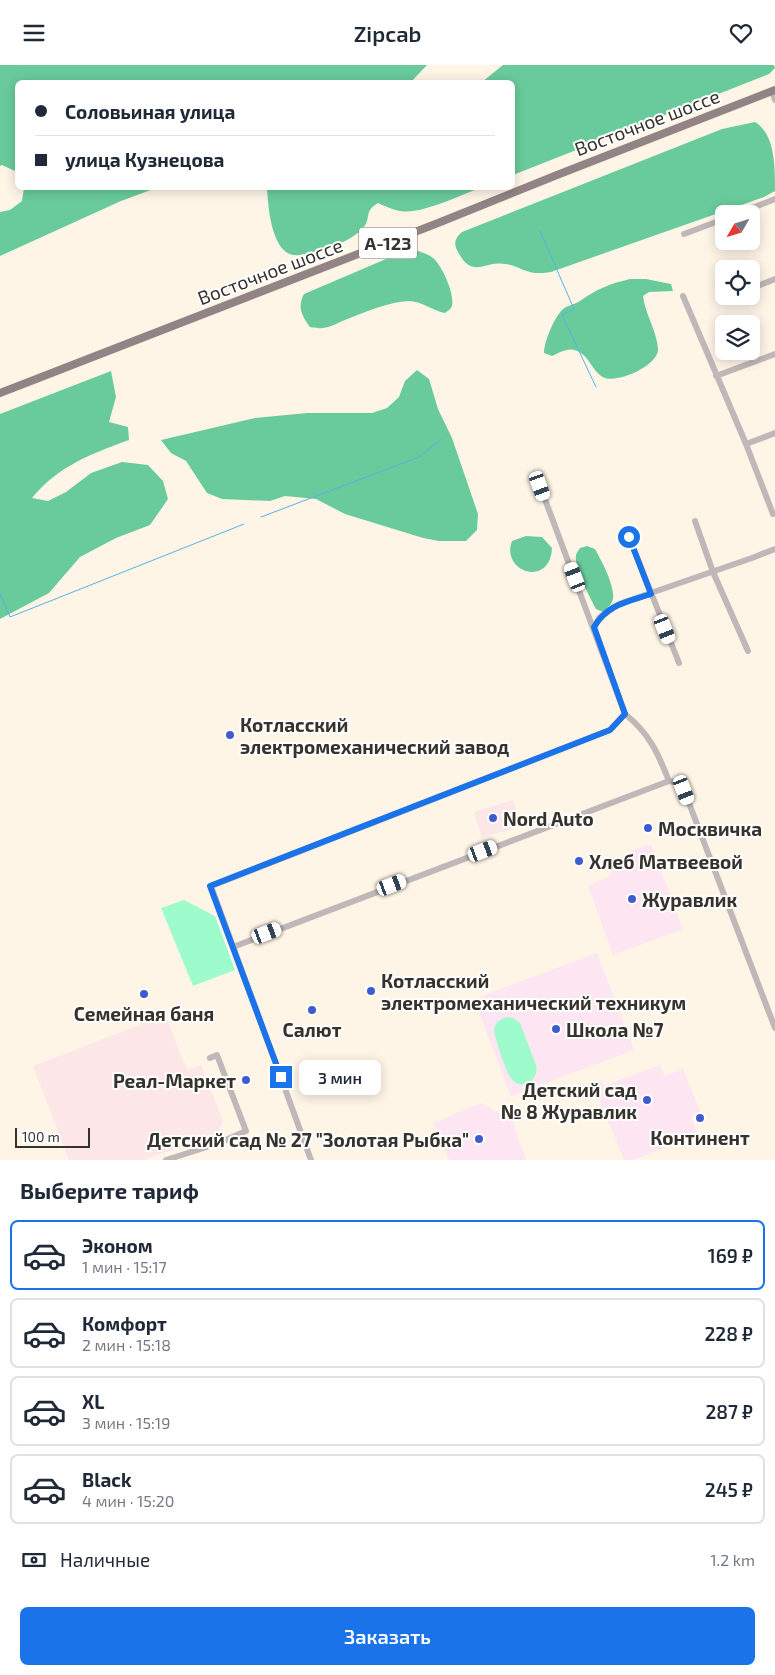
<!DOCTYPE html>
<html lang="ru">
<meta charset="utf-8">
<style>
body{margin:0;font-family:"Exo 2",sans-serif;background:#f2f2f3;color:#1f2937;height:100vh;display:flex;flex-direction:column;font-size:19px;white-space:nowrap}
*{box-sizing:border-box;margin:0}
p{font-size:16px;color:#747a83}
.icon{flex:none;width:28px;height:28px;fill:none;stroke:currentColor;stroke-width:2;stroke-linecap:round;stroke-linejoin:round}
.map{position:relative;height:1095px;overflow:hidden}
.side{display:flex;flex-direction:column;background:#fff;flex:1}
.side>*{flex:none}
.banner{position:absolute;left:15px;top:15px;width:500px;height:110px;border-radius:8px;box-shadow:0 2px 12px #0003;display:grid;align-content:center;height:110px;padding:0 20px;background:#fff}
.needle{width:32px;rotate:231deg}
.buttons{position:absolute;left:715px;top:140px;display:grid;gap:10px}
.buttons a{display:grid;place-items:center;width:45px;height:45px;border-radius:8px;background:#fff;box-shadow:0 2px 12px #0003;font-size:25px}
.scale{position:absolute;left:15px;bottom:12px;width:75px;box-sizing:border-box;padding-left:5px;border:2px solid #36332d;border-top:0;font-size:14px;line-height:18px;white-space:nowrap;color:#36332d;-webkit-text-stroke:4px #fff;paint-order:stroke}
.end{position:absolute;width:22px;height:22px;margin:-11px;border:6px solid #1a73e8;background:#fff;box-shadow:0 0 0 2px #fff}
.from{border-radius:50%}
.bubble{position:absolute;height:35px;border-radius:8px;background:#fff;box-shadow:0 2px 12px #0003;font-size:16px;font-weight:600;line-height:35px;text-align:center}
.car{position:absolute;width:15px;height:30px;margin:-15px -8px;border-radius:6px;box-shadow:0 0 4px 1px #0007;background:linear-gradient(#fff 24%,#345 0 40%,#fff 0 76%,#345 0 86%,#fff 0)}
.banner b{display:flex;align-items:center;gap:18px;height:48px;font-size:19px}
.banner b+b{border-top:1px solid #e0e1e3}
.banner i{width:12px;height:12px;background:#1f2937}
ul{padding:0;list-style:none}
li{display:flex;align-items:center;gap:15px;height:70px;margin:0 10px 8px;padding:0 10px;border:2px solid #e0e1e3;border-radius:8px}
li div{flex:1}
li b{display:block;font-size:19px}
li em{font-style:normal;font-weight:600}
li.on{border-color:#1a73e8}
li>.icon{width:45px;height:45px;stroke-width:1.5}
h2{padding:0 20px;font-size:22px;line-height:60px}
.pay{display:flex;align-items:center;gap:12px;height:55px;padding:0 20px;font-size:19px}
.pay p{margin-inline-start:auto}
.cta{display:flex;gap:10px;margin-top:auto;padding:10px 20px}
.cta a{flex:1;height:58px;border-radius:8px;background:#1a73e8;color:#fff;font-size:20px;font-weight:600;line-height:58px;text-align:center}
header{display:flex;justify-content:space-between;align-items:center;height:65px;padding:0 20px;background:#fff;font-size:22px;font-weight:600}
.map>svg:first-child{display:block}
</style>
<header><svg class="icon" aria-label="menu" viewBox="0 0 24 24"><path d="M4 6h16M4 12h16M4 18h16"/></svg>Zipcab<svg class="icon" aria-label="heart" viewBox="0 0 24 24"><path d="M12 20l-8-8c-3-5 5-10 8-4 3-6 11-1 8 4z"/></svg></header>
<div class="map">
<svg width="775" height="1095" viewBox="0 0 775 1095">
<rect width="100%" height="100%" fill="#fff5e7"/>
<path fill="#fce6e7" d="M 513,735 L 522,760 L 482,773 L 474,747 Z
M 166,950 L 180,988 L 188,1005 L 201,1000 L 223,1056 L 218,1068 L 144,1095 L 69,1095 L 33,1001 Z"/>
<path fill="#fde5f1" d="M 651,779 L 683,864 L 613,890 L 588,821 L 608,812 L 613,806 L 631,799 L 628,787 Z
M 597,888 L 634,985 L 511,1031 L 474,934 Z
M 660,1000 L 664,1011 L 683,1004 L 701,1048 L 691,1052 L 698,1070 L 633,1095 L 624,1095 L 593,1018 L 601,1015 L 604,1021 Z
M 481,1038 L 512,1055 L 526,1095 L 449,1095 L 433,1058 Z"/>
<path fill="#9efbcc" d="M 184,835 L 215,851 L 235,905 L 193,921 L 161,843 Z
M 507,952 L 513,953 L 520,958 L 536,1000 C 540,1016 521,1027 511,1013 C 504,1003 499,983 495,971 C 492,961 497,955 507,952 Z"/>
<path fill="#69cb9c" d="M 0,0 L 427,0 L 410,18 L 18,18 L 17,107 L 2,100 L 0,101 Z
M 503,0 L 774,0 L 775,3 L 769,9 L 513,110 L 512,18 L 482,17 Z
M 755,57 C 775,69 775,101 775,126 L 764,132 L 551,207 C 546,208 541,208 535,208 C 525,207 516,200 505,199 C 484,195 473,215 458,187 C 453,178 455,173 462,167 L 722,64 Z
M 24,123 L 24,122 L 156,123 L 121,136 L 0,191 L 0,147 L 10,145 L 22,136 Z
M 267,123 L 267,122 L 480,123 C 461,130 420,150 400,146 C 393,145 385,141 378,138 C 363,147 372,153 363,163 C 353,174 336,181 323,184 C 313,187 303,191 293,190 C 271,186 268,140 267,123 Z
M 419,186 C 423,188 430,190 433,193 C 442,200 457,233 451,243 C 450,245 447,246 445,248 C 433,246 421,236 409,236 C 389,237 368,246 350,253 C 334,259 327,266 310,262 C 302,251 297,242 304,229 L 393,191 Z
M 630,214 L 646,214 L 671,219 L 673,226 L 649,227 L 643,231 C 645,249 657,266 658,284 C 659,300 619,318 605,313 C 592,308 589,288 574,285 C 566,283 559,288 552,291 L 544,288 C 544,277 554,253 562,245 C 567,240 574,240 580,236 C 597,224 609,219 630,214 Z
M 417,305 L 429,314 L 438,344 L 452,373 L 478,449 L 477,465 L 466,476 L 439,476 L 423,473 L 345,449 L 316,434 L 285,431 L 270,436 L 222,434 L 207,428 L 186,396 L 171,388 L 161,375 L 255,353 L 307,348 L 372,348 L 387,343 L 399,332 L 405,316 Z
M 111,306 L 116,332 L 109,357 L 128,362 L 129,375 C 91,389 58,401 32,433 L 48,436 L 66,427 L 91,408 L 122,397 L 148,400 L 163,416 L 168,434 L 150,460 L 116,473 L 80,492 L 49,528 L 0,554 L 0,349 Z
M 526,471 L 542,472 L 552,483 C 550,524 500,506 512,476 Z
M 587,481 L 595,484 C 601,495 615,520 613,534 C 611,540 608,543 603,547 L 596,544 C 590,532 574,503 576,490 C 576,489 579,484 580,483 Z"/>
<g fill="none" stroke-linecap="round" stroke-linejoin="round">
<path stroke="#57b1e7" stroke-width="1" d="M 540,166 L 574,244 L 562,250 L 596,322
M 261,452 L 419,392 L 442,374
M 0,529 L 10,552 L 244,459"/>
<path stroke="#c0b8b8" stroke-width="6" d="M 772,26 L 775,35
M 737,149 L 775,134
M 684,169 L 724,154
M 755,222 L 775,214
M 683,231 L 746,379 L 773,449
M 716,311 L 775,289
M 746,379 L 775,368
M 540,421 L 625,649 C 649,668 658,688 669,716
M 695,456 L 713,507 L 748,586
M 629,472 L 679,598
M 594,562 L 600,552 L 619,539 L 752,493 L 775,484
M 669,716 L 675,717 L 684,725 L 775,963
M 233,882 L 669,716
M 166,1095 L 219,1078 L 246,1066 L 217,990 L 210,993
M 311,1095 L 211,821 L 610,665 L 625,649"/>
<path stroke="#928384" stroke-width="8" d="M 0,328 L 438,158 L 557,110 L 775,25"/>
</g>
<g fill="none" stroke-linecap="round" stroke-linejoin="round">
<path stroke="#1a73e8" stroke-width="6" d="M 281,1012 L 210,821 L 610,665 L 625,649 L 594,562 C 608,539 627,537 651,529 L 629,472"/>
</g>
<g fill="#3f5ccf" stroke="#fff" stroke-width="2">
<circle cx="230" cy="670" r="5"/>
<circle cx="493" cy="753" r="5"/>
<circle cx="648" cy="763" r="5"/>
<circle cx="579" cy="796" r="5"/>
<circle cx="632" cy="834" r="5"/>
<circle cx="371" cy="926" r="5"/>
<circle cx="144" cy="929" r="5"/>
<circle cx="312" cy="945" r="5"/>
<circle cx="556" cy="964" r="5"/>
<circle cx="246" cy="1015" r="5"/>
<circle cx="647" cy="1035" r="5"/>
<circle cx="700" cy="1053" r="5"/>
<circle cx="479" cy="1074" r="5"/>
</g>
<g text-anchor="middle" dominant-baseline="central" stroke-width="4" stroke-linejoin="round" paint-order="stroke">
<rect fill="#fff" stroke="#72706c" stroke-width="1" x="359" y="162.5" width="58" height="31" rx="4"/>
<g font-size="18" font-weight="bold" fill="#36332d">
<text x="388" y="178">А-123</text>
</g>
<g font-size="19" fill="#36332d" stroke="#fff">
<text transform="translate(647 57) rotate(-21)">Восточное шоссе</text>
<text transform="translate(270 206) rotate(-21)">Восточное шоссе</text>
</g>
<g font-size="19" font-weight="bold" fill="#36332d" stroke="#fff" text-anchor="start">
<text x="240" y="659">Котласский<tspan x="240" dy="22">электромеханический завод</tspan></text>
<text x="503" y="753">Nord Auto</text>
<text x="658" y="763">Москвичка</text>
<text x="589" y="796">Хлеб Матвеевой</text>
<text x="642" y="834">Журавлик</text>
<text x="381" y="915">Котласский<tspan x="381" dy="22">электромеханический техникум</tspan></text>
<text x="144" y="948" text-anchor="middle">Семейная баня</text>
<text x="312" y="964" text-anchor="middle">Салют</text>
<text x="566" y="964">Школа №7</text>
<text x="236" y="1015" text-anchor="end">Реал-Маркет</text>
<text x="637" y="1024" text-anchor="end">Детский сад<tspan x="637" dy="22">№ 8 Журавлик</tspan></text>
<text x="700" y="1072" text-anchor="middle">Континент</text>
<text x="469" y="1074" text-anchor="end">Детский сад № 27 "Золотая Рыбка"</text>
</g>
</g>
</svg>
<div class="buttons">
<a><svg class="needle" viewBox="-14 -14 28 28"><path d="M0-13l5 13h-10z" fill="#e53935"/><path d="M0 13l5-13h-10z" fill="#747a83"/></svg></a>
<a><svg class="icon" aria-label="locate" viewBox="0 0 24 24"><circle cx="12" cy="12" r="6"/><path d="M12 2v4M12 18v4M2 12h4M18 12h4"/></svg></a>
<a><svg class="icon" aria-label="layers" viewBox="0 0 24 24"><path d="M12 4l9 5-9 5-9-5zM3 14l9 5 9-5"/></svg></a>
</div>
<div class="scale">100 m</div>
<i class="end from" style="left:629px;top:472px"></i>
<i class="end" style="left:281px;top:1012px"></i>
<div class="bubble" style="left:299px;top:995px;width:82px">3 мин</div>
<i class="car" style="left:540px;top:421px;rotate:160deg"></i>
<i class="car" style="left:575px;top:512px;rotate:339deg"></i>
<i class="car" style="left:665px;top:564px;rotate:158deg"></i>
<i class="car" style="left:684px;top:725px;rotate:159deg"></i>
<i class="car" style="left:483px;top:786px;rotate:69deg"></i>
<i class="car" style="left:392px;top:820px;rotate:69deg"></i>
<i class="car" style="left:267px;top:868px;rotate:69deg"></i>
<div class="banner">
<b><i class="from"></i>Соловьиная улица</b>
<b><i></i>улица Кузнецова</b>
</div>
</div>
<section class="side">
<h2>Выберите тариф</h2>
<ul>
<li class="on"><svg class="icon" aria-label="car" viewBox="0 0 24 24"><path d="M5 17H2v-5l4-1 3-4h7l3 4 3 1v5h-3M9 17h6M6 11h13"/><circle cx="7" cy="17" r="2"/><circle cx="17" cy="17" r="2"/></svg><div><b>Эконом</b><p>1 мин · 15:17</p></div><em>169 ₽</em></li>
<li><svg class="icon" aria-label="car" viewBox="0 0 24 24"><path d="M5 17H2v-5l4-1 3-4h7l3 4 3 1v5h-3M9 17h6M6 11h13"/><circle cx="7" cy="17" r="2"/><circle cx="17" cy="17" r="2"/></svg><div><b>Комфорт</b><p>2 мин · 15:18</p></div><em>228 ₽</em></li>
<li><svg class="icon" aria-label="car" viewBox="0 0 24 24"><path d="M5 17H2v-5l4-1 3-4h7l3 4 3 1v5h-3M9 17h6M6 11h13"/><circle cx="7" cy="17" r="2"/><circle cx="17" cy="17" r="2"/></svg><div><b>XL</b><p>3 мин · 15:19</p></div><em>287 ₽</em></li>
<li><svg class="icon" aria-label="car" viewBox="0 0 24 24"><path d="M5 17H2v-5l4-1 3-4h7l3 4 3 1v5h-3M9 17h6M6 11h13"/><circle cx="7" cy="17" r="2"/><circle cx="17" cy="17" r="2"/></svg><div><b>Black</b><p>4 мин · 15:20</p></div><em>245 ₽</em></li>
</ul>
<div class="pay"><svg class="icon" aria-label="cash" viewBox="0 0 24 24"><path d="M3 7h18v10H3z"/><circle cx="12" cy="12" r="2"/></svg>Наличные<p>1.2 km</p></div>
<div class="cta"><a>Заказать</a></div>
</section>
